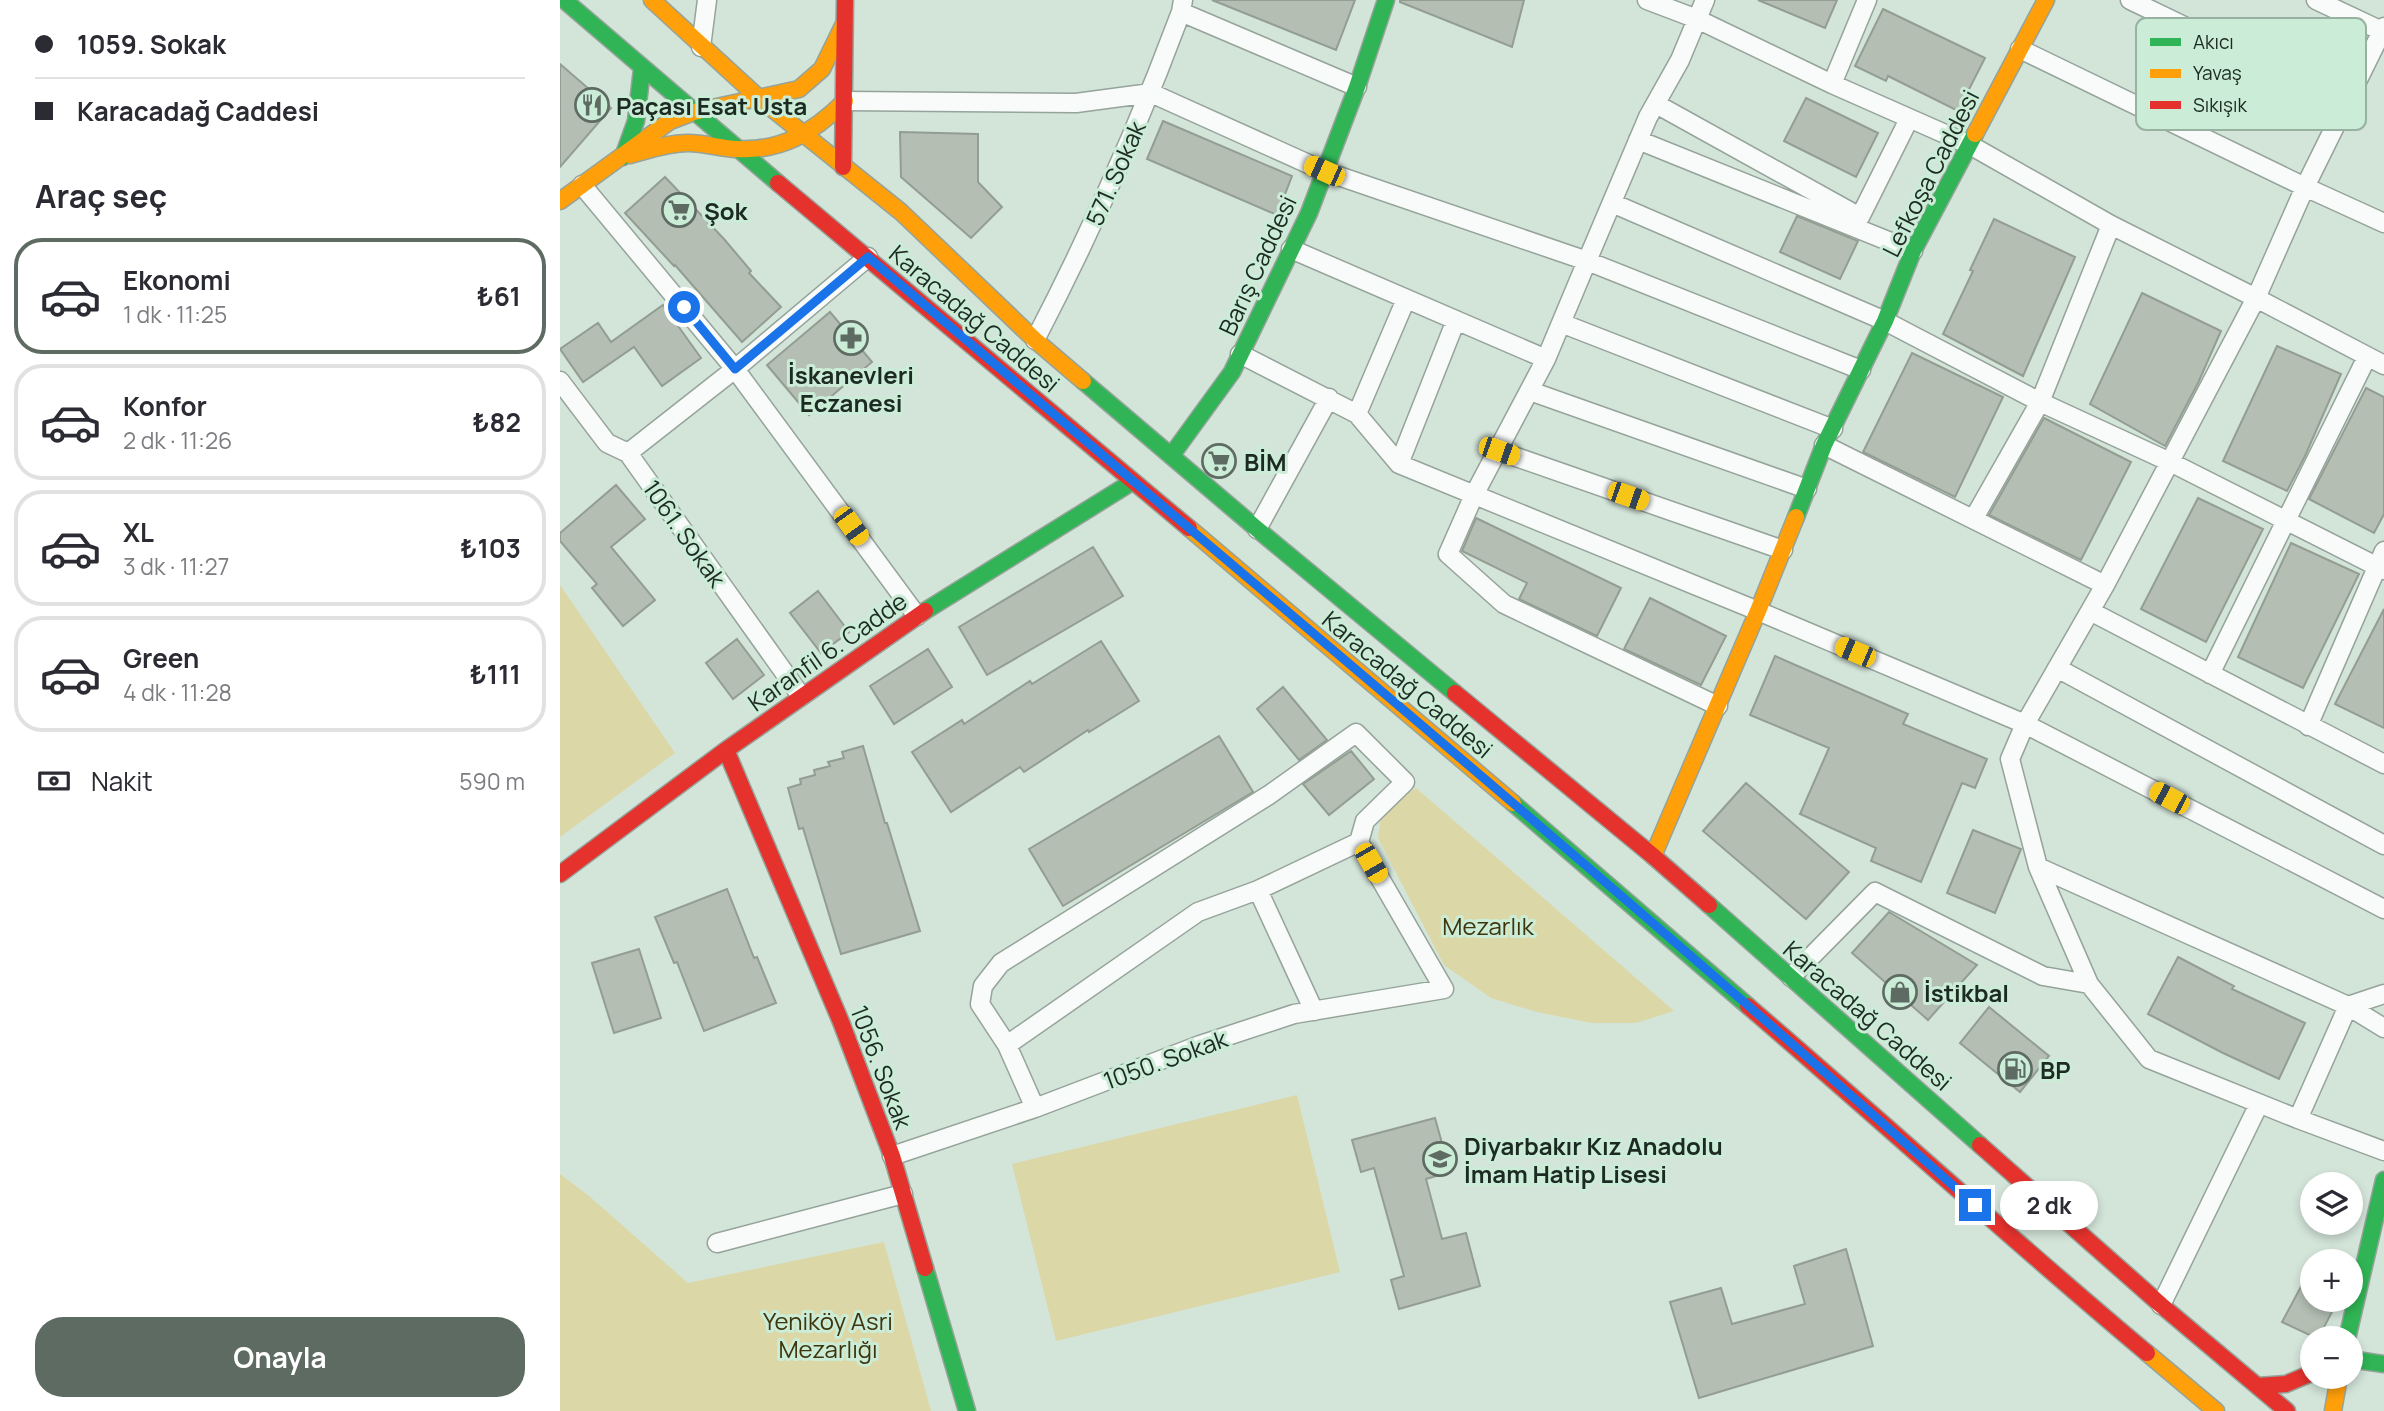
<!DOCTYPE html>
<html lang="tr">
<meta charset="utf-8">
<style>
body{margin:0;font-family:Manrope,sans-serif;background:#f2f2f3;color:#2b2b33;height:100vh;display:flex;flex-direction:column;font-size:26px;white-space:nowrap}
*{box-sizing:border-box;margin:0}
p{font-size:23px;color:#7c7c81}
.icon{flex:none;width:38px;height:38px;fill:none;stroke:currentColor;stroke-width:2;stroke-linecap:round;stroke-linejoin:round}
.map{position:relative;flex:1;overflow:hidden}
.sheet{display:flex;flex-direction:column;background:#fff;width:560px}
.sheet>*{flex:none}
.banner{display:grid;align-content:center;height:154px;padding:0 35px;background:#fff}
.fabs{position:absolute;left:1740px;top:1172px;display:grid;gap:14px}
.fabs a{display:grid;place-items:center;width:63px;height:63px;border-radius:50%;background:#fff;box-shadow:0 4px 10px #0003;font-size:35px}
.end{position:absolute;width:32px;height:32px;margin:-16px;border:9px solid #1a73e8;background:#fff;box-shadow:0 0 0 4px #fff}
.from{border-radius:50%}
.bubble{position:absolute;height:49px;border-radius:24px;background:#fff;box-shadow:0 4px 10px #0003;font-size:23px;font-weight:700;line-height:49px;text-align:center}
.car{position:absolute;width:21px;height:42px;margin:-21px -10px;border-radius:9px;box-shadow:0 0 5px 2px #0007;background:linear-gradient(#f5c518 24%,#345 0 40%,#f5c518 0 76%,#345 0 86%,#f5c518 0)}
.banner b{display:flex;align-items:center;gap:24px;height:66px;font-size:26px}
.banner b+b{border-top:2px solid #e1e1e2}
.banner i{width:18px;height:18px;background:#2b2b33}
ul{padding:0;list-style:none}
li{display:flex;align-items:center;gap:21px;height:116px;margin:0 14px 10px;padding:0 21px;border:4px solid #e1e1e2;border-radius:28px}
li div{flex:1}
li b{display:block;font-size:26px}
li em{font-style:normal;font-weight:700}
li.selected{border-color:#5d6b62}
li>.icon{width:63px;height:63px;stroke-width:1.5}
h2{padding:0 35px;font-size:32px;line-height:84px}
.pay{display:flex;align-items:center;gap:18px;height:77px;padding:0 35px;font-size:26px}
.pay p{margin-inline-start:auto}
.primary-button{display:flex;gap:14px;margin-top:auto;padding:14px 35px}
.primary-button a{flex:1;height:80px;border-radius:28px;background:#5d6b62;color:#fff;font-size:28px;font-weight:700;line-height:80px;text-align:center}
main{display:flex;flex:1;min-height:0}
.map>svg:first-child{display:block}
</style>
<main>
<section class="sheet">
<div class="banner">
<b><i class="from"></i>1059. Sokak</b>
<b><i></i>Karacadağ Caddesi</b>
</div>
<h2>Araç seç</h2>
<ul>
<li class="selected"><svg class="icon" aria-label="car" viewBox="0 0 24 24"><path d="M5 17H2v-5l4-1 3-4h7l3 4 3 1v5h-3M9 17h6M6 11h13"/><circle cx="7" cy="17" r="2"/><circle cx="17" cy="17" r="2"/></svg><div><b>Ekonomi</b><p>1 dk · 11:25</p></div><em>₺61</em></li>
<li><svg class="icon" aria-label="car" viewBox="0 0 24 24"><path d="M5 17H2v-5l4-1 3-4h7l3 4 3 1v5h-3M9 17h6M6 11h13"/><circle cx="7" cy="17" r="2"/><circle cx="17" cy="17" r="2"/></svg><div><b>Konfor</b><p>2 dk · 11:26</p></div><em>₺82</em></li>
<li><svg class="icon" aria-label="car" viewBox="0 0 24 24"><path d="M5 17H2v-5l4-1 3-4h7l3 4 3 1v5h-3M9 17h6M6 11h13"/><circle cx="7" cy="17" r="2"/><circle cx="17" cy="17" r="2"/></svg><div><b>XL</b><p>3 dk · 11:27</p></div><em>₺103</em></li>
<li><svg class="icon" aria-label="car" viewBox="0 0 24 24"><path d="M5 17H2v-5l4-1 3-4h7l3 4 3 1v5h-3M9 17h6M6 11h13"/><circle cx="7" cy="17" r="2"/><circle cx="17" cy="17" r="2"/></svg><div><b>Green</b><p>4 dk · 11:28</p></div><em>₺111</em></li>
</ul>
<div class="pay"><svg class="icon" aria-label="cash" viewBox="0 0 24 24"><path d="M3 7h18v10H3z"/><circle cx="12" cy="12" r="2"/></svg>Nakit<p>590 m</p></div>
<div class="primary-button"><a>Onayla</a></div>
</section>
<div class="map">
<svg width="1824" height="1411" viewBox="0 0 1824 1411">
<rect width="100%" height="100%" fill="#d3e4d9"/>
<path fill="#dcd7a6" d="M 0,585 L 115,753 L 0,837 Z
M 856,788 L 1114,1011 L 1076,1023 L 1032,1023 L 977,1012 L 931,998 L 884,965 L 818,838 L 822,811 Z
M 737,1095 L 780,1272 L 496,1341 L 452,1164 Z
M 0,1174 L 29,1196 L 128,1283 L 324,1242 L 371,1411 L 0,1411 Z"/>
<path fill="#b4beb3" stroke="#939d92" stroke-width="2" d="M 652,0 L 795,0 L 776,50 Z
M 840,0 L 964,0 L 952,47 L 840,2 Z
M 1198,0 L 1277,0 L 1265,28 Z
M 1323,9 L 1425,58 L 1398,111 L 1328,76 L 1326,81 L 1295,66 Z
M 0,64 L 51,108 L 0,167 Z
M 1246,98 L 1318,133 L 1296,177 L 1224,141 Z
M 603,121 L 732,176 L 717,215 L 587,159 Z
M 340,132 L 418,134 L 418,182 L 442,207 L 411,238 L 341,177 Z
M 105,177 L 164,239 L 191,271 L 189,273 L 221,307 L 182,342 L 115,265 L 114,266 L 65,213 Z
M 1237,216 L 1298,241 L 1280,279 L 1220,252 Z
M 1434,219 L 1515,257 L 1463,376 L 1383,334 L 1413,271 L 1410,270 Z
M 1582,293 L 1661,331 L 1638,383 L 1605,446 L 1530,404 Z
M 103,305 L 141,358 L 102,386 L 74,347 L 23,382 L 0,349 L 38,323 L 51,342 Z
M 270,312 L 312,362 L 249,415 L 207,365 Z
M 1717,346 L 1781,374 L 1745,456 L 1727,491 L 1663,461 Z
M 1352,353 L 1443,397 L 1395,497 L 1303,452 Z
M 1806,388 L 1824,397 L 1824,514 L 1814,533 L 1749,499 Z
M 1484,418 L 1571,462 L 1521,560 L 1429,515 Z
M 56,485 L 85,519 L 51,547 L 95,600 L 63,626 L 32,588 L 37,584 L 0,541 L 0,533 Z
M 1638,498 L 1703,529 L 1646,642 L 1581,609 Z
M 916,518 L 1061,588 L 1037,636 L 959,599 L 967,583 L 902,551 Z
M 1731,543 L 1799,574 L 1743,688 L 1678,657 Z
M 533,547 L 563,596 L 427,675 L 399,627 Z
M 258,591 L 289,632 L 261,653 L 230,613 Z
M 1090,598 L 1166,636 L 1141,685 L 1064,649 Z
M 1824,609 L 1824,728 L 1775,704 Z
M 177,639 L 204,675 L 173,699 L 146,663 Z
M 541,641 L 579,701 L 529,732 L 528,730 L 464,772 L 460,767 L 391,812 L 352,752 L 402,720 L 404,724 L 470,681 L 472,684 Z
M 368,649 L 392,687 L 334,724 L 310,686 Z
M 1215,656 L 1348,714 L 1343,724 L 1427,759 L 1415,788 L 1402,783 L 1361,882 L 1311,861 L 1316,848 L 1240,814 L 1269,748 L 1190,715 Z
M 723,687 L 767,740 L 739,760 L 697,709 Z
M 659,736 L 693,792 L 503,906 L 469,849 Z
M 303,746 L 325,823 L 327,823 L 360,931 L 281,954 L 243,828 L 239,829 L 228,788 L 241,784 L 240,779 L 255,775 L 254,770 L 270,766 L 268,762 L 284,758 L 282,752 Z
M 791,751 L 814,779 L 769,815 L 743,784 Z
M 1186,783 L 1289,872 L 1246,919 L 1143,831 Z
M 1413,830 L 1461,849 L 1435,913 L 1387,893 Z
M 167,889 L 194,958 L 197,957 L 216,1003 L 144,1031 L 117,962 L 114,963 L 95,917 Z
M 1329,912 L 1417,965 L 1368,1020 L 1292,953 Z
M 79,949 L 101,1018 L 54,1033 L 32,963 Z
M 1618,957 L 1674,986 L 1672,989 L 1745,1023 L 1719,1079 L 1663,1053 L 1588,1014 Z
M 1429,1007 L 1489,1056 L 1460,1092 L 1400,1043 Z
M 875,1118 L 890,1172 L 866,1179 L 882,1239 L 906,1233 L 920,1286 L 839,1309 L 831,1280 L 844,1276 L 814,1168 L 801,1172 L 792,1140 Z
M 1286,1249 L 1313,1346 L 1139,1398 L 1110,1302 L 1161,1288 L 1172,1324 L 1245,1304 L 1234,1266 Z
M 1752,1266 L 1752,1300 L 1778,1300 L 1758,1339 L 1722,1322 Z"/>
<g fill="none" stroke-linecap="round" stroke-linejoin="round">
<g stroke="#95a39a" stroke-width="21">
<path id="street" d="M 1087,0 L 1137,19 L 1272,84 L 1410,145 L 1551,225 L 1696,298 L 1824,365
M 1145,0 L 1120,60 L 1088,117 L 1027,261 L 1301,370
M 1570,0 L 1786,104
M 1756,0 L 1824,32
M 621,12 L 797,87
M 1824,27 L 1745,187 L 1696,298 L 1545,585 L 1465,724 L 1824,909
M 141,47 L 147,0
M 1460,49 L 1745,187 L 1824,223
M 1272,84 L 1307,0
M 285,101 L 516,103 L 591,93 L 764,171 L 1027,261 L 986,359 L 914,495 L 888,554 L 944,604 L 1158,706
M 1096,104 L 1300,217 L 1349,119
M 1078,140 L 1353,251
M 22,185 L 175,369 L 357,616
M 1052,203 L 1325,321 L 1480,402 L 1610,462 L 1824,570
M 731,249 L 986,359
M 1001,323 L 1273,429
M 475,340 C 530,234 579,125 621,12 L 623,0
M 680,354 L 797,414 L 839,464 L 1198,611 L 1465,724 L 1450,759 L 1478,867
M 0,381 L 47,443 L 68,453 L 241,696
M 970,391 L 1247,489
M 797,414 L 846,299
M 1264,445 L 1545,585
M 939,451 L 1223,550
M 68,453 L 175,369 L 308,257
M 839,464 L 896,320
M 1414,518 L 1480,402 L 1551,225
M 697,529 L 769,398
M 1530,611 L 1824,764
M 1497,668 L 1824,845
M 1650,674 L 1807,357
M 1748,726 L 1824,551
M 698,890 L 754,1011
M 1231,977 L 1315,892 L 1483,976 L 1529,984
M 1824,1028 L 1788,1006 L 1478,867 L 1529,984 L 1589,1059 L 1738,1119 L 1824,1151
M 447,1045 L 638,912 L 698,890 L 799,842
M 1738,1119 L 1788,1006 L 1824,994
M 332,1156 L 475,1108 L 640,1045 L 734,1014 L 884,989 L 799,842 L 805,821 L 845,782 L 796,733 L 709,795 L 441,963 L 423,986 L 420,1004 L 447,1045 L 475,1108
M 157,1243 L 343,1194
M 1601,1305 L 1699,1104"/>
</g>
<g stroke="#95a39a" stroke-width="19">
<path id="fast" d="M 4,0 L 218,183
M 63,157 L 76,121 L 82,69
M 523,381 L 697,529 L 895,693
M 611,456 L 672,372 L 749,213 L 797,87 L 826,0
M 1236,517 L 1264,445 L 1325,321 L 1353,251 L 1415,134
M 365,611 L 572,482
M 953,803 L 1188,1006
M 1149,905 L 1420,1145
M 365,1268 L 407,1411
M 1787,1339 L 1824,1180
M 1790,1359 L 1824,1364"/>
</g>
<g stroke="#95a39a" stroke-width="19">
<path id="slow" d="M 92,0 L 200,99 L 341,212 L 475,340 L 523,381
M 1415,134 L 1486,0
M 70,155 C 89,150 108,143 128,143 C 144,143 160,148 176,149 C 221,152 254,132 285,101
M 0,201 L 110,121 L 134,112 L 239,89 L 262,69 L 284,24
M 629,528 L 953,803
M 1093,856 L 1198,611 L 1236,517
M 1587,1353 L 1656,1411
M 1773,1411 L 1779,1377"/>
</g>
<g stroke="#95a39a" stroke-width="19">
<path id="jam" d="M 283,167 L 285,0
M 218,183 L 629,528
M 895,693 L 1093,856 L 1149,905
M 166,750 L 281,1022 L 332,1156 L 365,1268
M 0,874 L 166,750 L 365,611
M 1188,1006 C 1322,1121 1452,1240 1587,1353
M 1420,1145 L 1601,1305 L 1727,1411
M 1698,1386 L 1726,1384 L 1752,1373"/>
</g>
<use href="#street" stroke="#f8fbf9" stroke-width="18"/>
<use href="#fast" stroke="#30b455" stroke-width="16"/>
<use href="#slow" stroke="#ff9f0a" stroke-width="16"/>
<use href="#jam" stroke="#e5322d" stroke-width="16"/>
</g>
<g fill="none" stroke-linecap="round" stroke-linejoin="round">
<path stroke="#1a73e8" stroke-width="9" d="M 124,307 L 175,369 L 308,257 C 679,571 1052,882 1415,1205"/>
</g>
<defs>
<g id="restaurant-ring" transform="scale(1.75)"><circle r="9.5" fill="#cbecd6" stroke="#5d6b62" stroke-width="1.5"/><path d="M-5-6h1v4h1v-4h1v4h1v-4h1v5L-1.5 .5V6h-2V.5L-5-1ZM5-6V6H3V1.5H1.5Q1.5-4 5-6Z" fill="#5d6b62"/></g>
<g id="supermarket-ring" transform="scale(1.75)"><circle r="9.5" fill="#cbecd6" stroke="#5d6b62" stroke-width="1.5"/><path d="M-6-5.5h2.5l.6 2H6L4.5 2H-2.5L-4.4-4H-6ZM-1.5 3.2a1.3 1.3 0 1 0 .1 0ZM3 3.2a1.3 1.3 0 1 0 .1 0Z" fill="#5d6b62"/></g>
<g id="pharmacy-ring" transform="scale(1.75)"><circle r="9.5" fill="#cbecd6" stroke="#5d6b62" stroke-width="1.5"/><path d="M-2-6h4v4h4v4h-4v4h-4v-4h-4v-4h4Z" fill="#5d6b62"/></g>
<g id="shop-ring" transform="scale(1.75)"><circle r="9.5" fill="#cbecd6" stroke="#5d6b62" stroke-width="1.5"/><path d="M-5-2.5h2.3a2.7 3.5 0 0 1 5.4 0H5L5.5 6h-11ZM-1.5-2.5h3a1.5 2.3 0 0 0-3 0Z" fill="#5d6b62"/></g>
<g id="fuel-ring" transform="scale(1.75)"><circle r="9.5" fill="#cbecd6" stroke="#5d6b62" stroke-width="1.5"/><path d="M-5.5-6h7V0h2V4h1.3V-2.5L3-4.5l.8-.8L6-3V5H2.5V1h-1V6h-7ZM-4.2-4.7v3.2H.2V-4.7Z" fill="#5d6b62"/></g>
<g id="school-ring" transform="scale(1.75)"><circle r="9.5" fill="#cbecd6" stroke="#5d6b62" stroke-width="1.5"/><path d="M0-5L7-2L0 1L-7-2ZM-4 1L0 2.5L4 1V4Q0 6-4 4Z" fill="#5d6b62"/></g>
</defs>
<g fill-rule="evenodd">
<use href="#restaurant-ring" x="32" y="105"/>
<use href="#supermarket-ring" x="119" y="210"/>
<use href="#pharmacy-ring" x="291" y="338"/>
<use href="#supermarket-ring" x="659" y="461"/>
<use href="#shop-ring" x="1340" y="992"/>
<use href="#fuel-ring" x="1455" y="1069"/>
<use href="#school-ring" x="880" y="1159"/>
</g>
<g text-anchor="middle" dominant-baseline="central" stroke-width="6" stroke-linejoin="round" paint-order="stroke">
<g font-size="24" font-weight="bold" fill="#1d2a22" stroke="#cbecd6" text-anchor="start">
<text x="56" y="105">Paçası Esat Usta</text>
<text x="144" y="210">Şok</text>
<text x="291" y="374" text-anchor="middle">İskanevleri<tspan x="291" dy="28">Eczanesi</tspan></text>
<text x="684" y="461">BİM</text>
<text x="1364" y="992">İstikbal</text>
<text x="1480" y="1069">BP</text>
<text x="904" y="1145">Diyarbakır Kız Anadolu<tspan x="904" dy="28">İmam Hatip Lisesi</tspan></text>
</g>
<g font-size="24" fill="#1d2a22" stroke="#cbecd6">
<text transform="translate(555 173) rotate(-66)">571. Sokak</text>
<text transform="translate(1370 173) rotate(-63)">Lefkoşa Caddesi</text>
<text transform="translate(697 265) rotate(-65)">Barış Caddesi</text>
<text transform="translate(415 318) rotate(40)">Karacadağ Caddesi</text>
<text transform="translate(125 533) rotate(55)">1061. Sokak</text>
<text transform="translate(267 651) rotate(-35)">Karanfil 6. Cadde</text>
<text transform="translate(848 684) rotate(40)">Karacadağ Caddesi</text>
<text transform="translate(1308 1015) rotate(41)">Karacadağ Caddesi</text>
<text transform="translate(605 1059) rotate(-20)">1050. Sokak</text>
<text transform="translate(322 1067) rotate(69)">1056. Sokak</text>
</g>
<g font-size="24" fill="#3f340c" stroke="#cbecd6">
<text x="928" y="925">Mezarlık</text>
<text x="268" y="1320">Yeniköy Asri<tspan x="268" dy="28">Mezarlığı</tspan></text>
</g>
</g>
<rect x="1576" y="18" width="230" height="112" rx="10" fill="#cbecd6" stroke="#97b2a0" stroke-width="2"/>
<rect x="1590" y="38" width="31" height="8" fill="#30b455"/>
<rect x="1590" y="69" width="31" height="9" fill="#ff9f0a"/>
<rect x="1590" y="101" width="31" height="8" fill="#e5322d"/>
<g font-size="19" fill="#1d2a22">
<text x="1633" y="49">Akıcı</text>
<text x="1633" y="80">Yavaş</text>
<text x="1633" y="112">Sıkışık</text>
</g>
</svg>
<div class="fabs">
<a><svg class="icon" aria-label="layers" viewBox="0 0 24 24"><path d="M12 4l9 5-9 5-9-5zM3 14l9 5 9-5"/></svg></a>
<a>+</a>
<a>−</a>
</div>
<i class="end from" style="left:124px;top:307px"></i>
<i class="end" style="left:1415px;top:1205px"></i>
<div class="bubble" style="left:1440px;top:1181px;width:98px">2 dk</div>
<i class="car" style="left:764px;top:171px;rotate:294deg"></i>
<i class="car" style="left:939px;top:451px;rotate:109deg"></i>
<i class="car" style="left:1068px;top:496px;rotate:109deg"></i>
<i class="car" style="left:291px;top:526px;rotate:144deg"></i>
<i class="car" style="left:1295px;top:652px;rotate:293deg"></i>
<i class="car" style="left:1609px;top:798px;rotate:298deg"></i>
<i class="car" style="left:811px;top:863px;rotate:150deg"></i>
</div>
</main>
